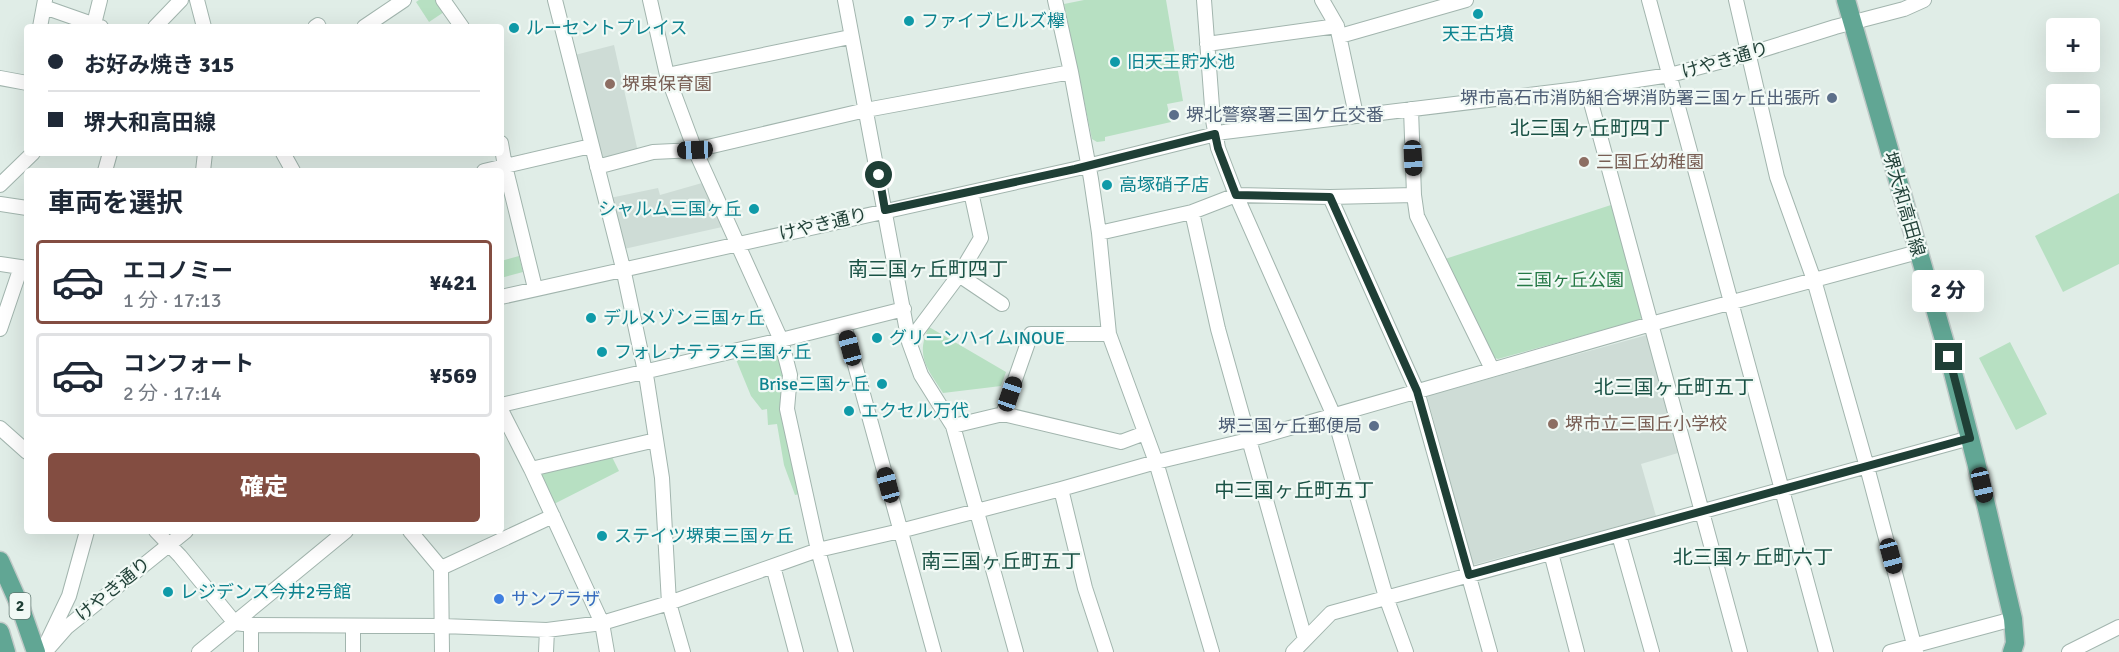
<!DOCTYPE html>
<html lang="ja">
<meta charset="utf-8">
<style>
body{margin:0;font-family:Signika,"Noto Sans JP",sans-serif;background:#f6f6f7;color:#1f2937;height:100vh;display:flex;flex-direction:column;font-size:22px;white-space:nowrap}
*{box-sizing:border-box;margin:0}
p{font-size:20px;color:#747a83}
.icon{flex:none;width:33px;height:33px;fill:none;stroke:currentColor;stroke-width:2;stroke-linecap:round;stroke-linejoin:round}
.map{position:relative;flex:1;overflow:hidden}
.side{position:absolute;left:24px;top:168px;width:480px;height:366px;display:flex;flex-direction:column;background:#fff;border-radius:6px;box-shadow:0 6px 24px #0002}
.side>*{flex:none}
.top-card{position:absolute;left:24px;top:24px;width:480px;height:132px;border-radius:6px;box-shadow:0 6px 24px #0002;display:grid;align-content:center;height:132px;padding:0 24px;background:#fff}
.tools{position:absolute;left:2046px;top:18px;display:grid;gap:12px}
.tools a{display:grid;place-items:center;width:54px;height:54px;border-radius:6px;background:#fff;box-shadow:0 6px 24px #0002;font-size:30px}
.end{position:absolute;width:27px;height:27px;margin:-14px;border:8px solid #1f3f36;background:#fff;box-shadow:0 0 0 3px #fff}
.from{border-radius:50%}
.bubble{position:absolute;height:42px;border-radius:6px;background:#fff;box-shadow:0 6px 24px #0002;font-size:20px;font-weight:800;line-height:42px;text-align:center}
.car{position:absolute;width:18px;height:36px;margin:-18px -9px;border-radius:8px;box-shadow:0 0 4px 2px #0007;background:linear-gradient(#222 24%,#8ab4d8 0 40%,#222 0 76%,#8ab4d8 0 86%,#222 0)}
.top-card b{display:flex;align-items:center;gap:21px;height:57px;font-size:22px}
.top-card b+b{border-top:2px solid #e0e1e3}
.top-card i{width:15px;height:15px;background:#1f2937}
ul{padding:0;list-style:none}
li{display:flex;align-items:center;gap:18px;height:84px;margin:0 12px 9px;padding:0 12px;border:3px solid #e0e1e3;border-radius:6px}
li div{flex:1}
li b{display:block;font-size:22px}
li em{font-style:normal;font-weight:800}
li.on{border-color:#834d41}
li>.icon{width:54px;height:54px;stroke-width:1.5}
h2{padding:0 24px;font-size:27px;line-height:72px}
.cta{display:flex;gap:12px;margin-top:auto;padding:12px 24px}
.cta a{flex:1;height:69px;border-radius:6px;background:#834d41;color:#fff;font-size:24px;font-weight:800;line-height:69px;text-align:center}
.map>svg:first-child{display:block}
</style>
<div class="map">
<svg width="2119" height="652" viewBox="0 0 2119 652">
<rect width="100%" height="100%" fill="#e0ede7"/>
<path fill="#cedcd6" d="M 614,45 L 638,152 L 608,160 L 601,158 L 575,55 Z
M 702,183 L 722,227 L 624,249 L 610,198 L 658,188 L 660,195 Z
M 1647,335 L 1678,453 L 1641,464 L 1656,516 L 1473,565 L 1427,396 Z"/>
<path fill="#b7e0c2" d="M 419,0 L 436,0 L 444,12 L 429,22 L 416,2 Z
M 1084,0 L 1166,0 L 1183,101 L 1167,104 L 1171,122 L 1105,137 L 1105,141 L 1097,142 L 1092,139 L 1064,4 Z
M 2119,193 L 2119,264 L 2063,292 L 2035,236 Z
M 1611,205 L 1642,316 L 1640,320 L 1498,359 L 1493,357 L 1445,259 Z
M 519,256 L 523,272 L 501,278 L 501,261 Z
M 929,327 L 1006,372 L 1001,386 L 943,393 C 927,368 915,356 929,327 Z
M 2010,342 L 2047,414 L 2016,430 L 1979,358 Z
M 773,347 L 779,350 L 785,382 L 800,494 L 795,495 L 784,465 L 777,424 L 768,425 L 767,409 L 762,410 L 751,396 L 735,357 Z
M 611,455 L 619,471 L 554,504 L 540,476 L 543,472 Z"/>
<g fill="none" stroke-linecap="round" stroke-linejoin="round">
<g stroke="#a2b5ae" stroke-width="16">
<path id="minor" d="M 197,0 L 204,27
M 443,0 L 462,27
M 555,0 L 623,268 L 647,381 L 662,478 L 669,603 L 683,652
M 650,0 L 667,75 L 695,150 L 781,340 L 790,375 L 787,409 L 818,550 L 846,652
M 845,0 L 909,342 L 921,375 L 953,426
M 1055,0 L 1071,72 L 1091,179 L 1099,233 L 1109,334 L 1156,462 L 1212,652
M 1204,0 L 1213,120 L 1218,148 L 1236,195 L 1334,416 L 1386,597 L 1406,652
M 1322,0 L 1337,26 L 1356,115
M 1649,0 L 1826,652
M 1736,0 L 1777,177 L 1814,280 L 1867,467 L 1916,652
M 44,7 L 101,27
M 94,24 L 100,0
M 40,27 L 45,0
M 155,27 L 181,0
M 315,27 L 318,25 L 319,27
M 364,27 L 404,0
M 1340,36 L 1466,0
M 1207,44 L 1337,26
M 667,75 L 850,37
M 0,78 L 27,83
M 1587,88 L 1740,652
M 1411,109 L 1414,195 L 1417,216 L 1492,369
M 501,143 L 505,166 L 535,288
M 283,153 L 293,171
M 597,167 L 653,152 L 695,150 L 866,110 L 1071,72
M 105,171 L 110,153
M 203,171 L 205,153
M 484,171 L 591,146
M 0,185 L 33,153
M 1330,197 L 1417,391 L 1490,652
M 0,204 L 27,208
M 1192,212 L 1218,329 L 1305,639
M 1099,233 L 1192,212 L 1236,195 L 1330,197 L 1414,195
M 0,264 L 27,268
M 959,275 L 1002,304
M 501,297 L 1075,169 L 1224,132 L 1578,89 L 1670,75 L 1749,54 L 1835,27 L 1904,9 L 1924,0
M 844,325 L 934,652
M 0,329 L 21,267
M 909,342 L 959,275 L 981,238 L 971,192
M 501,405 L 781,340 L 904,309
M 501,410 L 531,469 L 602,623 L 607,652
M 1003,414 L 1121,442 L 1145,433
M 0,428 L 27,452
M 531,469 L 656,440
M 1061,489 L 1085,588 L 1106,652
M 156,531 L 180,556 L 235,623 L 243,624
M 410,531 L 441,568 L 442,652
M 1619,535 L 1652,652
M 1551,553 L 1577,652
M 773,566 L 796,652
M 441,568 L 553,516
M 47,642 L 69,596 L 87,531
M 45,652 L 67,627 L 186,531
M 199,652 L 346,531
M 251,652 L 251,625 L 442,626 L 547,630 L 602,623 L 669,603 L 818,550 L 900,531 L 1061,489 L 1156,462 L 1248,440 L 1651,324 L 1918,252
M 353,652 L 353,626
M 546,652 L 547,630
M 1016,652 L 953,426 L 1003,414 L 1031,334 L 1109,334
M 1293,652 L 1331,613 L 1970,438
M 1890,652 L 2013,619
M 2069,652 L 2119,627"/>
</g>
<g stroke="#c0c9c7" stroke-width="21">
<path id="major" d="M 1846,0 L 1949,357 L 1976,462 L 2013,619 L 2015,643 L 2012,652
M 0,561 L 20,606 L 36,652
M 0,632 L 6,652"/>
</g>
<use href="#minor" stroke="#fff" stroke-width="14"/>
<use href="#major" stroke="#61a694" stroke-width="18"/>
</g>
<g fill="none" stroke-linecap="round" stroke-linejoin="round">
<path stroke="#1f3f36" stroke-width="8" d="M 879,175 L 885,210 L 1075,169 L 1215,134 L 1218,148 L 1236,195 L 1330,197 L 1417,391 L 1469,575 L 1970,438 L 1949,357"/>
</g>
<g fill="#0f9aa8" stroke="#f1f9f5" stroke-width="2">
<circle cx="1478" cy="14" r="6"/>
<circle cx="909" cy="21" r="6"/>
<circle cx="514" cy="28" r="6"/>
<circle cx="1115" cy="62" r="6"/>
<circle cx="1107" cy="185" r="6"/>
<circle cx="754" cy="209" r="6"/>
<circle cx="591" cy="318" r="6"/>
<circle cx="877" cy="338" r="6"/>
<circle cx="602" cy="352" r="6"/>
<circle cx="882" cy="384" r="6"/>
<circle cx="849" cy="411" r="6"/>
<circle cx="602" cy="536" r="6"/>
<circle cx="168" cy="592" r="6"/>
</g>
<g fill="#8d6e63" stroke="#f1f9f5" stroke-width="2">
<circle cx="610" cy="84" r="6"/>
<circle cx="1584" cy="162" r="6"/>
<circle cx="1553" cy="424" r="6"/>
</g>
<g fill="#5c6f8a" stroke="#f1f9f5" stroke-width="2">
<circle cx="1832" cy="98" r="6"/>
<circle cx="1174" cy="115" r="6"/>
<circle cx="1374" cy="426" r="6"/>
</g>
<circle fill="#3f7fe0" stroke="#f1f9f5" stroke-width="2" cx="499" cy="599" r="6"/>
<g text-anchor="middle" dominant-baseline="central" stroke-width="4.5" stroke-linejoin="round" paint-order="stroke">
<rect fill="#f1f9f5" stroke="#5e776f" stroke-width="1.5" x="9.5" y="593" width="21" height="26" rx="4.5"/>
<g font-size="16" font-weight="bold" fill="#1f3f36">
<text x="20" y="606">2</text>
</g>
<g font-size="18" fill="#0d838f" stroke="#f1f9f5" text-anchor="start">
<text x="921" y="21">ファイブヒルズ欅</text>
<text x="526" y="28">ルーセントプレイス</text>
<text x="1478" y="34" text-anchor="middle">天王古墳</text>
<text x="1127" y="62">旧天王貯水池</text>
<text x="1119" y="185">高塚硝子店</text>
<text x="742" y="209" text-anchor="end">シャルム三国ヶ丘</text>
<text x="603" y="318">デルメゾン三国ヶ丘</text>
<text x="889" y="338">グリーンハイムINOUE</text>
<text x="614" y="352">フォレナテラス三国ヶ丘</text>
<text x="870" y="384" text-anchor="end">Brise三国ヶ丘</text>
<text x="861" y="411">エクセル万代</text>
<text x="614" y="536">ステイツ堺東三国ヶ丘</text>
<text x="180" y="592">レジデンス今井2号館</text>
</g>
<g font-size="18" fill="#1f3f36" stroke="#f1f9f5">
<text transform="translate(1725 60) rotate(-16)">けやき通り</text>
<text transform="translate(1904 204) rotate(74)">堺大和高田線</text>
<text transform="translate(823 224) rotate(-13)">けやき通り</text>
<text transform="translate(113 589) rotate(-39)">けやき通り</text>
</g>
<g font-size="18" fill="#785e54" stroke="#f1f9f5" text-anchor="start">
<text x="622" y="84">堺東保育園</text>
<text x="1596" y="162">三国丘幼稚園</text>
<text x="1565" y="424">堺市立三国丘小学校</text>
</g>
<g font-size="18" fill="#4e5e75" stroke="#f1f9f5" text-anchor="end">
<text x="1820" y="98">堺市高石市消防組合堺消防署三国ヶ丘出張所</text>
<text x="1186" y="115" text-anchor="start">堺北警察署三国ケ丘交番</text>
<text x="1362" y="426">堺三国ヶ丘郵便局</text>
</g>
<g font-size="18" fill="#267946" stroke="#f1f9f5">
<text x="1570" y="280">三国ヶ丘公園</text>
</g>
<g font-size="18" fill="#366cbe" stroke="#f1f9f5" text-anchor="start">
<text x="511" y="599">サンプラザ</text>
</g>
<g font-size="20" fill="#1a5245" stroke="#f1f9f5">
<text x="1590" y="128">北三国ヶ丘町四丁</text>
<text x="928" y="269">南三国ヶ丘町四丁</text>
<text x="1674" y="387">北三国ヶ丘町五丁</text>
<text x="1294" y="490">中三国ヶ丘町五丁</text>
<text x="1753" y="557">北三国ヶ丘町六丁</text>
<text x="1001" y="561">南三国ヶ丘町五丁</text>
</g>
</g>
</svg>
<div class="tools">
<a>+</a>
<a>−</a>
</div>
<i class="end from" style="left:879px;top:175px"></i>
<i class="end" style="left:1949px;top:357px"></i>
<div class="bubble" style="left:1912px;top:270px;width:72px">2 分</div>
<i class="car" style="left:695px;top:150px;rotate:268deg"></i>
<i class="car" style="left:1413px;top:158px;rotate:177deg"></i>
<i class="car" style="left:850px;top:348px;rotate:345deg"></i>
<i class="car" style="left:1010px;top:394px;rotate:19deg"></i>
<i class="car" style="left:888px;top:485px;rotate:345deg"></i>
<i class="car" style="left:1982px;top:485px;rotate:167deg"></i>
<i class="car" style="left:1891px;top:556px;rotate:165deg"></i>
<div class="top-card">
<b><i class="from"></i>お好み焼き 315</b>
<b><i></i>堺大和高田線</b>
</div>
<section class="side">
<h2>車両を選択</h2>
<ul>
<li class="on"><svg class="icon" aria-label="car" viewBox="0 0 24 24"><path d="M5 17H2v-5l4-1 3-4h7l3 4 3 1v5h-3M9 17h6M6 11h13"/><circle cx="7" cy="17" r="2"/><circle cx="17" cy="17" r="2"/></svg><div><b>エコノミー</b><p>1 分 · 17:13</p></div><em>¥421</em></li>
<li><svg class="icon" aria-label="car" viewBox="0 0 24 24"><path d="M5 17H2v-5l4-1 3-4h7l3 4 3 1v5h-3M9 17h6M6 11h13"/><circle cx="7" cy="17" r="2"/><circle cx="17" cy="17" r="2"/></svg><div><b>コンフォート</b><p>2 分 · 17:14</p></div><em>¥569</em></li>
</ul>
<div class="cta"><a>確定</a></div>
</section>
</div>
